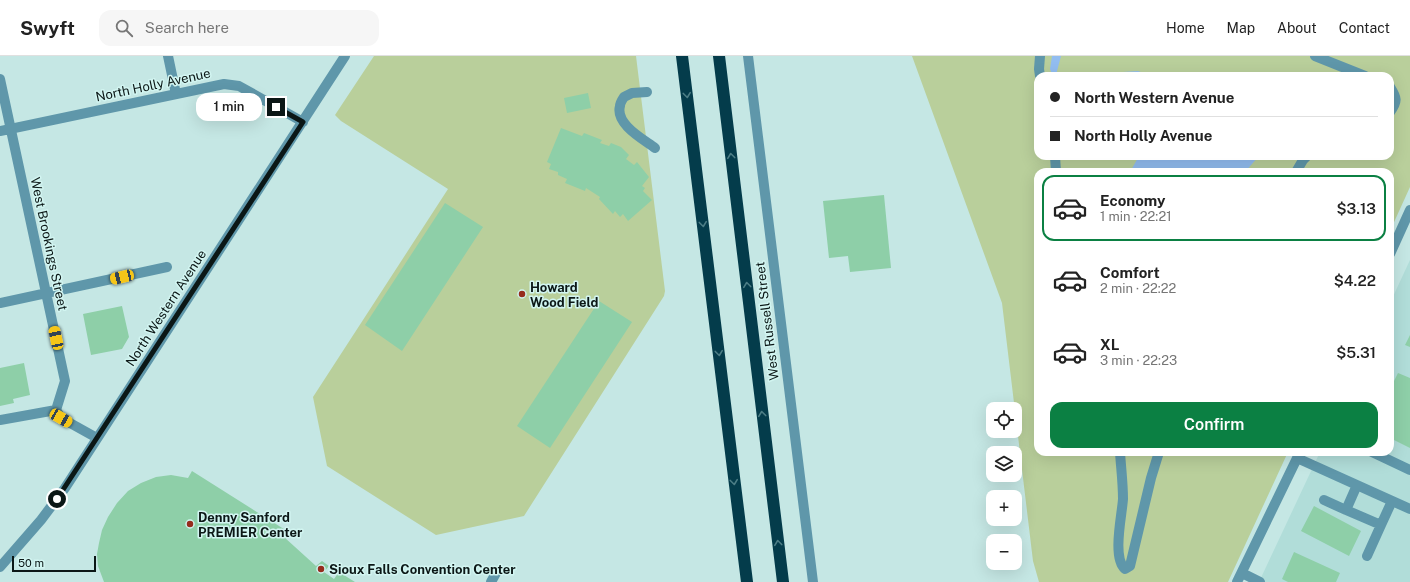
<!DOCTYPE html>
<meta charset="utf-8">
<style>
body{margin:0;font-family:"Public Sans",sans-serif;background:#f6f6f6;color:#222;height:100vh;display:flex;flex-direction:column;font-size:15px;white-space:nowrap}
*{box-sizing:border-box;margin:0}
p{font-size:13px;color:#767676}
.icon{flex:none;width:22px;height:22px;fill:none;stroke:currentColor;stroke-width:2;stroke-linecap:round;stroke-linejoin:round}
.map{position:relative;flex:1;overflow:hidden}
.panel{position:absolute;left:1034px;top:112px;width:360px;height:288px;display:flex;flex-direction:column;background:#fff;border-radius:12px;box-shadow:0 4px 16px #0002}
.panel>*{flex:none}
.banner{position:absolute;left:1034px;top:16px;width:360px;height:88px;border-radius:12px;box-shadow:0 4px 16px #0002;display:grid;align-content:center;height:88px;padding:0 16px;background:#fff}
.tools{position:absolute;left:986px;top:346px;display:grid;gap:8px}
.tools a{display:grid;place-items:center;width:36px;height:36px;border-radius:8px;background:#fff;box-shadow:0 4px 16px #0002;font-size:20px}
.scale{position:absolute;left:12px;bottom:10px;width:84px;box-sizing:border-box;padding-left:4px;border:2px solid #0b1716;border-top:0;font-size:11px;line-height:14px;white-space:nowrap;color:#0b1716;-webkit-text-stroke:3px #d2f5f1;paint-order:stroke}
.end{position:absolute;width:18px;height:18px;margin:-9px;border:5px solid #0b1716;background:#fff;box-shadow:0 0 0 2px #fff}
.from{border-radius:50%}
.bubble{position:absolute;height:28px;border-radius:12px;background:#fff;box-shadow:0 4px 16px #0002;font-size:13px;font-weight:600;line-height:28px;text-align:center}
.car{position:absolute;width:12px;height:24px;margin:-12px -6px;border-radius:5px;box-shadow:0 0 3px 1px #0007;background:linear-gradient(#f5c518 24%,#345 0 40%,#f5c518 0 76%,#345 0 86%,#f5c518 0)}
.banner b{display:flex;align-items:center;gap:14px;height:38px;font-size:15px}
.banner b+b{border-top:1px solid #e0e0e0}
.banner i{width:10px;height:10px;background:#222}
ul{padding:7px 0 0;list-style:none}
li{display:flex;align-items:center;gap:12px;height:66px;margin:0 8px 6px;padding:0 8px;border:2px solid transparent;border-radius:12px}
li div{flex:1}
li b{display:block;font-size:15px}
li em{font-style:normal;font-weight:600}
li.on{border-color:#0b8043}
li>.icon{width:36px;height:36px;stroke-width:1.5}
.action{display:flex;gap:8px;margin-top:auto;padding:8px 16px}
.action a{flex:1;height:46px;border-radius:12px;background:#0b8043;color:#fff;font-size:16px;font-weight:600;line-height:46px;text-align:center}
header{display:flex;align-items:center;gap:24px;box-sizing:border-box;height:56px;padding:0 20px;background:#fff;border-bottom:1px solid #e0e0e0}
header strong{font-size:19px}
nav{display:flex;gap:22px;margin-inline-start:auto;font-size:14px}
.search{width:280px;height:36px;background:#f6f6f6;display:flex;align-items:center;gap:10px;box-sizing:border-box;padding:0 14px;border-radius:12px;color:#767676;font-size:15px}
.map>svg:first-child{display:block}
</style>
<header>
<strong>Swyft</strong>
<div class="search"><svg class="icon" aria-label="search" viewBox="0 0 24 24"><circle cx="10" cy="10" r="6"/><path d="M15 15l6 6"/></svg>Search here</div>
<nav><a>Home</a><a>Map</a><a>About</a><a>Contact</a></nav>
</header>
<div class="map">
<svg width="1410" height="526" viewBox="0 0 1410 526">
<rect width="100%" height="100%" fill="#c5e7e4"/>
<path fill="#b1ddd9" d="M 1410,204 L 1410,526 L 1259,526 L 1320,396 L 1390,396 L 1390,247 Z"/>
<path fill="#b9cf9b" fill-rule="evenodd" d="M 374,0 L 636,0 L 665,235 L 664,240 L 524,460 L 436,479 L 327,410 L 313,341 L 448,133 L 341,65 L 335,59 Z
M 912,0 L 1410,0 L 1410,131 L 1390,175 L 1390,116 L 1038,116 L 1038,396 L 1288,396 L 1228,526 L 1039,526 L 1033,505 L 1002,247 ZM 1038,20 L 1390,20 L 1390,100 L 1038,100 Z"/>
<path fill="#92bdf0" d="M 1052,0 L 1061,0 L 1056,19 L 1052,18 L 1050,13 Z
M 1138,15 L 1152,20 L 1117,20 L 1123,16 Z
M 1139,100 L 1259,100 L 1245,116 L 1130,116 Z"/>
<path fill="#8ecfa8" d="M 588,37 L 591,52 L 567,57 L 564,42 Z
M 561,72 L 582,80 L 584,77 L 602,84 L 600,87 L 609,90 L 611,87 L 621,91 L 629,99 L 626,103 L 634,109 L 637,106 L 649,121 L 642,130 L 645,132 L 643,135 L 652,144 L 628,165 L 623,158 L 620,161 L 615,155 L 613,158 L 599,143 L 600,141 L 586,132 L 585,135 L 565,127 L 567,123 L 558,119 L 558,116 L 549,113 L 551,108 L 547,106 Z
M 1121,100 L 1131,100 L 1130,102 L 1121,101 Z
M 884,139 L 891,212 L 850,216 L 848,200 L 829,202 L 823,145 Z
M 445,147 L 483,171 L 402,295 L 365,269 Z
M 599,245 L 632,266 L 550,392 L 517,370 Z
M 122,250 L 129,281 L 122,293 L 91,299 L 83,258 Z
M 1410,279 L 1410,291 L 1405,289 Z
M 24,307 L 30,339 L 13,343 L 14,347 L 0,350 L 0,312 Z
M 1398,317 L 1410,322 L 1410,392 L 1390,382 L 1390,333 Z
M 192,415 L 287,475 L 284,481 L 316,510 L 322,505 L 329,510 L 324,516 L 334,523 L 339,516 L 355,526 L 104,526 L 98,510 L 97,498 L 99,487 L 102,474 L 108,461 L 117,447 L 128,435 L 141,427 L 156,421 L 171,419 L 188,422 Z
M 1314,450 L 1361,475 L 1349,500 L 1301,475 Z
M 1294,496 L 1340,517 L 1336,526 L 1288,526 L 1282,523 Z"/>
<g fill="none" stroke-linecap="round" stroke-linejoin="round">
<path stroke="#5f97aa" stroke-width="10" d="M 168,0 L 176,38
M 748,0 L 813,526
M 1040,0 L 1039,13 L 1040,20
M 1315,0 L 1365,20
M 0,23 L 65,325 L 56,354 L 61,362 L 97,382
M 1390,31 C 1397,42 1398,45 1390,56
M 647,36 L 632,37 L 624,41 C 622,44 620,47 620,50 C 615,68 643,83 655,92
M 0,75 L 224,28 L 239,30 L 303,66
M 1055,100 L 1056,116
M 1296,116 L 1303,104 L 1307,100
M 1390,198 L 1410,154
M 0,247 L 167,211
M 0,364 L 56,354
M 1120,396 C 1121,412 1123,427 1123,443 C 1122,459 1112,502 1125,513 L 1130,510 L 1151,422 L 1159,396
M 1372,396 L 1410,414
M 1297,402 L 1410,453
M 1357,429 L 1346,454 L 1381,469 L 1367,500
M 1324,444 L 1346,454
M 1381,469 L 1392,445
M 0,511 L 41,464 L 65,432 L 345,0
M 1242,517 L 1260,526
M 491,526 L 496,517
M 1237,526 L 1300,396"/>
<path stroke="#043c4b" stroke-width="12" d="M 682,0 L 747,526
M 719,0 L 783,526"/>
</g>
<defs><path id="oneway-chevron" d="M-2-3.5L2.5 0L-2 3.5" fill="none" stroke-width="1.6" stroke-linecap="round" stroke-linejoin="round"/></defs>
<g stroke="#4c7d85">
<use href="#oneway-chevron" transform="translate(687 39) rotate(83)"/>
<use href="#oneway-chevron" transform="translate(731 100) rotate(-97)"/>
<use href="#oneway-chevron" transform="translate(703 168) rotate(83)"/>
<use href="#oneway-chevron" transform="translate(747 229) rotate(-97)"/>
<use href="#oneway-chevron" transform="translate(719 297) rotate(83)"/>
<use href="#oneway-chevron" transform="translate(762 358) rotate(-97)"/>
<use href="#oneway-chevron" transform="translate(734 426) rotate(83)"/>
<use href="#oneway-chevron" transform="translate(778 487) rotate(-97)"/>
</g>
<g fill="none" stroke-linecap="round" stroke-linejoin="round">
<path stroke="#0b1716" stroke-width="5" d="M 57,443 L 303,66 L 276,51"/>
</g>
<g fill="#962c1d" stroke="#d2f5f1" stroke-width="1.5">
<circle cx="522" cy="238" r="4"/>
<circle cx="190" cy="468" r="4"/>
<circle cx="321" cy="513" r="4"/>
</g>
<g text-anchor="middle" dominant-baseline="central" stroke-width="3" stroke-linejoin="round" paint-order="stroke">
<g font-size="13" fill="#0b1716" stroke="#d2f5f1">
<text transform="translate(153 29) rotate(-12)">North Holly Avenue</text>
<text transform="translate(49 188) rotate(78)">West Brookings Street</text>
<text transform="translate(166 252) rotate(-57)">North Western Avenue</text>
<text transform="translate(767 265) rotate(-97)">West Russell Street</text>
</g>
<g font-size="13" font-weight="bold" fill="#0b1716" stroke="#d2f5f1" text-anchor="start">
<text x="530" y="231">Howard<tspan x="530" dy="15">Wood Field</tspan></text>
<text x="198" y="461">Denny Sanford<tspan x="198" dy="15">PREMIER Center</tspan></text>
<text x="329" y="513">Sioux Falls Convention Center</text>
</g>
</g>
</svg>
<div class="tools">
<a><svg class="icon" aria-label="locate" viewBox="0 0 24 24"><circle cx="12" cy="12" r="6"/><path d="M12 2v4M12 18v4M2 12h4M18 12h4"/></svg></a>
<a><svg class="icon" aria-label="layers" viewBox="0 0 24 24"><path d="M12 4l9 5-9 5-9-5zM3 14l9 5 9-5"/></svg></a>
<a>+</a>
<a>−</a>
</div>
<div class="scale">50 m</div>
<i class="end from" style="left:57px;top:443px"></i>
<i class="end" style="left:276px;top:51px"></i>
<div class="bubble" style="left:196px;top:37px;width:66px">1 min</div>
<i class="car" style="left:122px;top:221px;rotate:257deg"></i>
<i class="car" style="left:56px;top:282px;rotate:348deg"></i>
<i class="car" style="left:61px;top:362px;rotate:120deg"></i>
<div class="banner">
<b><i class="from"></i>North Western Avenue</b>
<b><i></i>North Holly Avenue</b>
</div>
<section class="panel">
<ul>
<li class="on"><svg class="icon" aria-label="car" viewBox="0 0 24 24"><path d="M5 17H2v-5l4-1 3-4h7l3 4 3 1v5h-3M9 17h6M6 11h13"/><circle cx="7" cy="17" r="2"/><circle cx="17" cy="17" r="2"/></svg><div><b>Economy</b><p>1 min · 22:21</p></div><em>$3.13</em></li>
<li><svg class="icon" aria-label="car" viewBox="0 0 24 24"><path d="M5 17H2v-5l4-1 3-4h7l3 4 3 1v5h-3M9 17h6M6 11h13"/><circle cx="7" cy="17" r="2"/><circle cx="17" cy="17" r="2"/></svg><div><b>Comfort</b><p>2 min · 22:22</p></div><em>$4.22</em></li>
<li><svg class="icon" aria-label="car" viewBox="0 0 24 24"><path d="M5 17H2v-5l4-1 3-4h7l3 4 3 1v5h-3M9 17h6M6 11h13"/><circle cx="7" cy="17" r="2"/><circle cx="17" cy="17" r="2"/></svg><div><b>XL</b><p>3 min · 22:23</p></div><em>$5.31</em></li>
</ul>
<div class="action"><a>Confirm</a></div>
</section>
</div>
